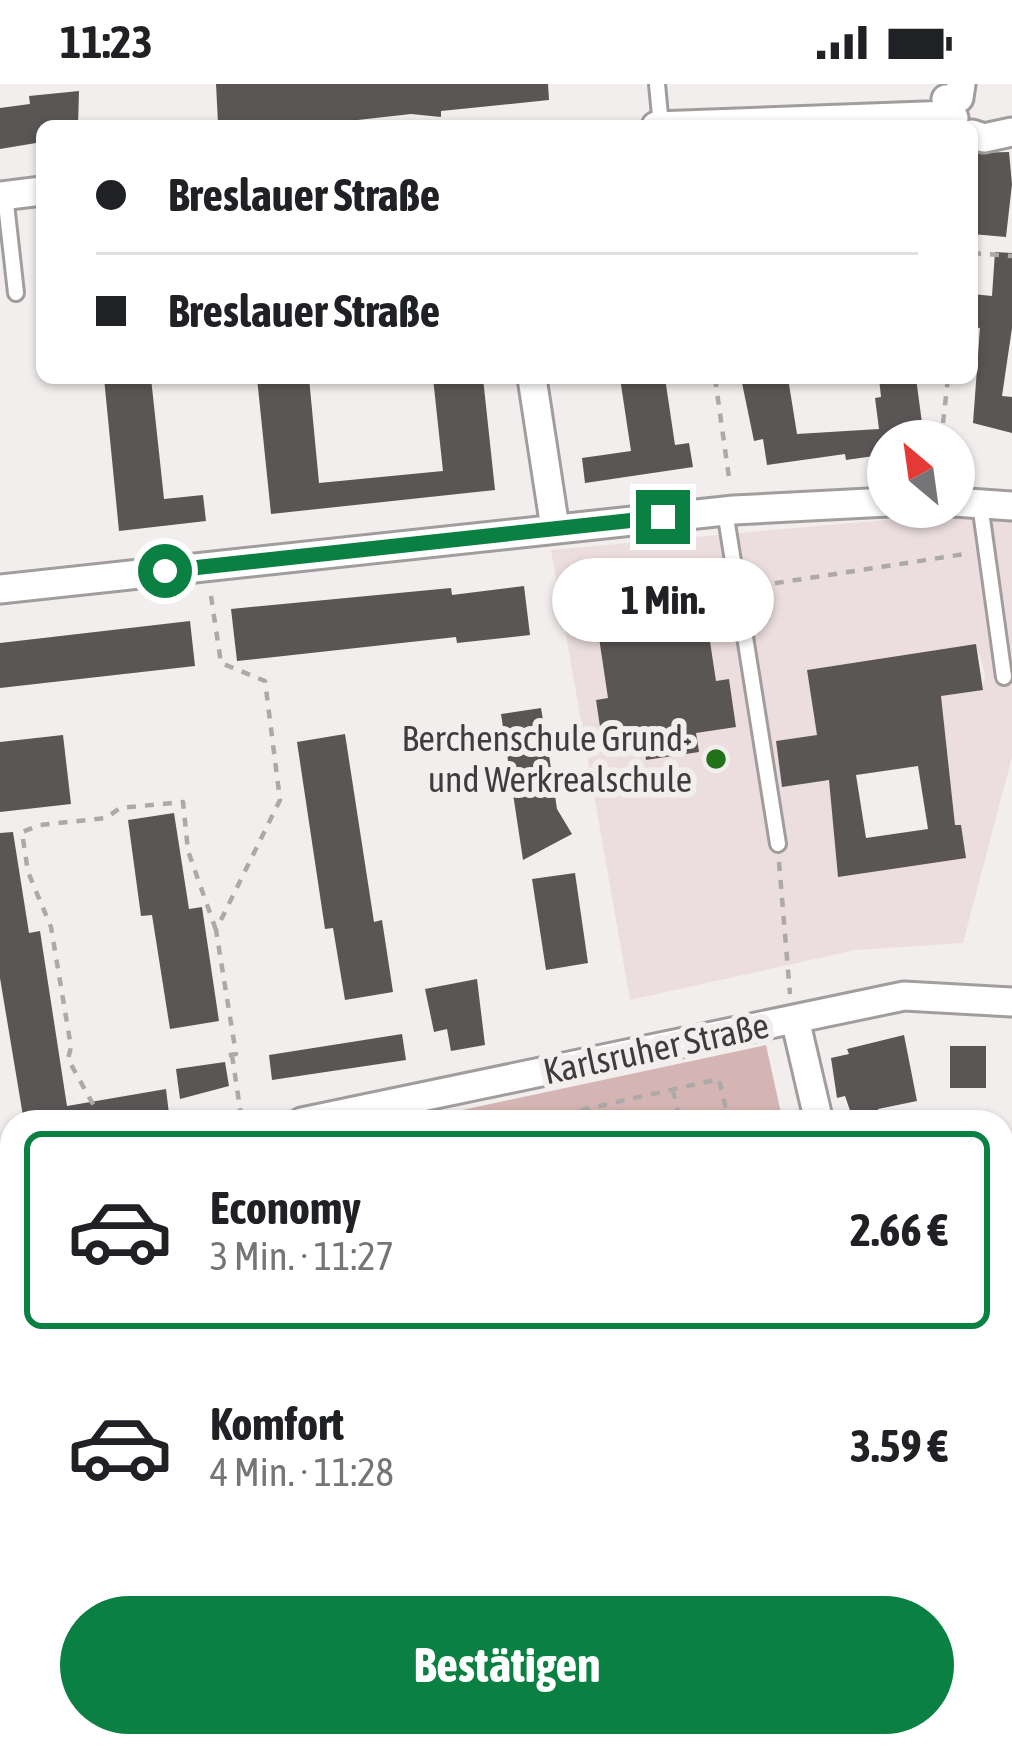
<!DOCTYPE html>
<html lang="de">
<meta charset="utf-8">
<style>
body{margin:0;font-family:"Asap Condensed",sans-serif;background:#f6f6f6;color:#202124;height:100vh;display:flex;flex-direction:column;font-size:45px;white-space:nowrap}
*{box-sizing:border-box;margin:0}
p{font-size:39px;color:#757577}
.icon{flex:none;width:66px;height:66px;fill:none;stroke:currentColor;stroke-width:2;stroke-linecap:round;stroke-linejoin:round}
.map{position:relative;flex:1;overflow:hidden}
.side{position:absolute;left:0px;top:1026px;width:1014px;height:648px;display:flex;flex-direction:column;background:#fff;border-radius:36px 36px 0 0;box-shadow:0 3px 9px #0004}
.side>*{flex:none}
.banner{position:absolute;left:36px;top:36px;width:942px;height:264px;border-radius:18px;box-shadow:0 3px 9px #0004;display:grid;align-content:center;height:264px;padding:0 60px;background:#fff}
.needle{width:78px;rotate:331deg}
.fabs{position:absolute;left:867px;top:336px;display:grid;gap:24px}
.fabs a{display:grid;place-items:center;width:108px;height:108px;border-radius:50%;background:#fff;box-shadow:0 3px 9px #0004;font-size:60px}
.end{position:absolute;width:54px;height:54px;margin:-27px;border:15px solid #0b8043;background:#fff;box-shadow:0 0 0 6px #fff}
.from{border-radius:50%}
.bubble{position:absolute;height:84px;border-radius:42px;background:#fff;box-shadow:0 3px 9px #0004;font-size:39px;font-weight:700;line-height:84px;text-align:center}
.banner b{display:flex;align-items:center;gap:42px;height:114px;font-size:45px}
.banner b+b{border-top:3px solid #e0e0e0}
.banner i{width:30px;height:30px;background:#202124}
ul{padding:21px 0 0;list-style:none}
li{display:flex;align-items:center;gap:36px;height:198px;margin:0 24px 18px;padding:0 36px;border:6px solid transparent;border-radius:18px}
li div{flex:1}
li b{display:block;font-size:45px}
li em{font-style:normal;font-weight:700}
li.on{border-color:#0b8043}
li>.icon{width:108px;height:108px;stroke-width:1.5}
.button{display:flex;gap:24px;margin-top:auto;padding:24px 60px}
.button a{flex:1;height:138px;border-radius:72px;background:#0b8043;color:#fff;font-size:48px;font-weight:700;line-height:138px;text-align:center}
.status{display:flex;justify-content:space-between;align-items:center;height:84px;padding:0 60px;background:#fff;direction:ltr}
.status svg{height:33px;fill:currentColor}
.map>svg:first-child{display:block}
</style>
<div class="status"><b>11:23</b><svg viewBox="0 0 49 12"><path d="M0 12V9h3v3zM5 12V6h3v6zM10 12V3h3v9zM15 12V0h3v12zM26 1h20v11H26zM47 4h2v5h-2z"/></svg></div>
<div class="map">
<svg width="1012" height="1674" viewBox="0 0 1012 1674">
<rect width="100%" height="100%" fill="#f2eeed"/>
<path fill="#ecdede" fill-rule="evenodd" d="M 940,431 L 1012,437 L 1012,673 L 963,859 L 855,866 L 630,916 L 551,466 ZM 706,531 L 716,597 L 729,596 L 736,642 L 696,649 L 698,668 L 646,676 L 643,657 L 596,616 L 608,614 L 599,547 ZM 976,560 L 985,590 L 982,605 L 941,612 L 955,741 L 961,741 L 838,792 L 829,696 L 782,702 L 776,657 L 817,651 L 807,586 Z"/>
<path fill="#d4b5b4" d="M 766,961 L 783,1038 L 420,1035 Z"/>
<path fill="#5a5656" fill-rule="evenodd" d="M 216,0 L 548,0 L 549,16 L 441,27 L 441,33 L 411,30 L 313,41 L 312,36 L 218,39 Z
M 79,7 L 78,42 L 42,42 L 42,58 L 0,65 L 0,24 L 30,20 L 29,12 Z
M 1009,68 L 1012,100 L 1006,153 L 972,150 L 972,69 Z
M 995,168 L 1012,169 L 1012,244 L 1002,312 L 1012,313 L 1012,349 L 973,339 L 980,244 L 972,243 L 972,210 L 992,212 Z
M 104,294 L 151,294 L 164,415 L 203,411 L 206,437 L 119,447 Z
M 257,294 L 309,294 L 319,399 L 443,387 L 433,294 L 483,294 L 495,406 L 271,430 Z
M 620,294 L 665,294 L 675,361 L 689,359 L 693,383 L 585,399 L 582,374 L 631,367 Z
M 741,294 L 788,294 L 797,350 L 879,345 L 875,314 L 881,313 L 879,294 L 916,294 L 922,339 L 909,341 L 911,357 L 888,357 L 888,370 L 846,376 L 845,370 L 767,381 L 763,355 L 754,357 Z
M 524,502 L 530,551 L 457,559 L 456,553 L 237,577 L 231,525 L 451,504 L 452,511 Z
M 706,531 L 716,597 L 729,595 L 736,643 L 696,649 L 699,668 L 646,676 L 643,657 L 603,663 L 596,616 L 608,614 L 598,547 Z
M 190,537 L 195,582 L 0,604 L 0,559 Z
M 976,560 L 983,606 L 941,612 L 955,741 L 961,741 L 966,774 L 838,793 L 829,696 L 782,703 L 776,657 L 817,651 L 807,586 ZM 918,682 L 928,745 L 866,754 L 856,691 Z
M 541,624 L 544,642 L 559,666 L 549,671 L 557,725 L 572,750 L 523,776 L 501,630 Z
M 345,650 L 374,838 L 382,836 L 393,908 L 345,916 L 333,844 L 325,845 L 297,658 Z
M 63,651 L 71,720 L 0,728 L 0,658 Z
M 174,729 L 189,825 L 202,823 L 219,937 L 170,945 L 152,831 L 141,832 L 128,736 Z
M 13,748 L 29,849 L 40,847 L 67,1022 L 166,1005 L 169,1030 L 109,1038 L 24,1038 L 0,894 L 0,749 Z
M 575,789 L 588,879 L 546,886 L 532,795 Z
M 477,895 L 485,961 L 451,967 L 447,945 L 434,948 L 425,905 Z
M 402,950 L 406,976 L 272,996 L 269,971 Z
M 904,951 L 917,1017 L 878,1025 L 882,1038 L 854,1038 L 845,1012 L 837,1014 L 831,974 L 849,970 L 847,965 Z
M 950,962 L 986,962 L 986,1004 L 950,1004 Z
M 225,978 L 229,1002 L 180,1015 L 176,985 Z"/>
<g fill="none" stroke-linecap="round" stroke-linejoin="round">
<g stroke="#a19d9d" stroke-width="20">
<path id="lane" d="M 657,0 L 661,42
M 5,111 L 16,209
M 980,420 L 1004,593
M 725,427 L 778,760
M 1002,1558 L 1012,1557"/>
</g>
<g stroke="#a19d9d" stroke-width="33">
<path id="street" d="M 954,34 L 946,15 L 959,14 L 961,0
M 656,42 L 951,31
M 972,50 L 984,54 L 1012,48
M 0,112 L 42,107
M 532,294 L 555,444
M 954,418 L 1012,422
M 0,505 L 734,426 L 888,418
M 795,935 L 819,1038
M 302,1038 L 904,912 L 1012,918
M 0,1105 L 12,1102
M 1002,1301 L 1012,1300
M 906,1662 L 907,1674"/>
</g>
<path stroke="#aca9a8" stroke-width="4.5" stroke-dasharray="9 9" stroke-linecap="butt" d="M 972,169 L 1012,172
M 715,294 L 730,401
M 941,357 L 948,294
M 757,502 L 965,470
M 211,512 L 221,579 L 265,597 L 280,716 L 216,846 L 236,970 L 224,972
M 779,778 L 790,910
M 232,971 L 242,1038
M 673,1006 L 680,1038
M 97,1038 L 94,1022 L 68,975 L 71,963 L 51,843 L 28,788 L 22,748 L 40,741 L 106,734 L 120,724 L 183,718 L 188,767 L 216,846
M 528,1038 L 719,995 L 729,1038
M 0,1366 L 12,1365
M 181,1674 L 212,1662
M 313,1674 L 356,1667
M 356,1674 L 360,1662"/>
<use href="#lane" stroke="#fff" stroke-width="14"/>
<use href="#street" stroke="#fff" stroke-width="27"/>
</g>
<g fill="none" stroke-linecap="round" stroke-linejoin="round">
<path stroke="#0b8043" stroke-width="15" d="M 165,487 L 663,433"/>
</g>
<circle fill="#217119" stroke="#f2eeed" stroke-width="4.5" cx="716" cy="675" r="12"/>
<g text-anchor="middle" dominant-baseline="central" stroke-width="12" stroke-linejoin="round" paint-order="stroke">
<g font-size="36" fill="#3e3c3c" stroke="#f2eeed" text-anchor="end">
<text x="692" y="654">Berchenschule Grund-<tspan x="692" dy="41">und Werkrealschule</tspan></text>
</g>
<g font-size="36" fill="#3e3c3c" stroke="#f2eeed">
<text transform="translate(656 964) rotate(-12)">Karlsruher Straße</text>
</g>
</g>
</svg>
<div class="fabs">
<a><svg class="needle" viewBox="-14 -14 28 28"><path d="M0-13l5 13h-10z" fill="#e53935"/><path d="M0 13l5-13h-10z" fill="#757577"/></svg></a>
</div>
<i class="end from" style="left:165px;top:487px"></i>
<i class="end" style="left:663px;top:433px"></i>
<div class="bubble" style="left:552px;top:474px;width:222px">1 Min.</div>
<div class="banner">
<b><i class="from"></i>Breslauer Straße</b>
<b><i></i>Breslauer Straße</b>
</div>
<section class="side">
<ul>
<li class="on"><svg class="icon" aria-label="car" viewBox="0 0 24 24"><path d="M5 17H2v-5l4-1 3-4h7l3 4 3 1v5h-3M9 17h6M6 11h13"/><circle cx="7" cy="17" r="2"/><circle cx="17" cy="17" r="2"/></svg><div><b>Economy</b><p>3 Min. · 11:27</p></div><em>2.66 €</em></li>
<li><svg class="icon" aria-label="car" viewBox="0 0 24 24"><path d="M5 17H2v-5l4-1 3-4h7l3 4 3 1v5h-3M9 17h6M6 11h13"/><circle cx="7" cy="17" r="2"/><circle cx="17" cy="17" r="2"/></svg><div><b>Komfort</b><p>4 Min. · 11:28</p></div><em>3.59 €</em></li>
</ul>
<div class="button"><a>Bestätigen</a></div>
</section>
</div>
